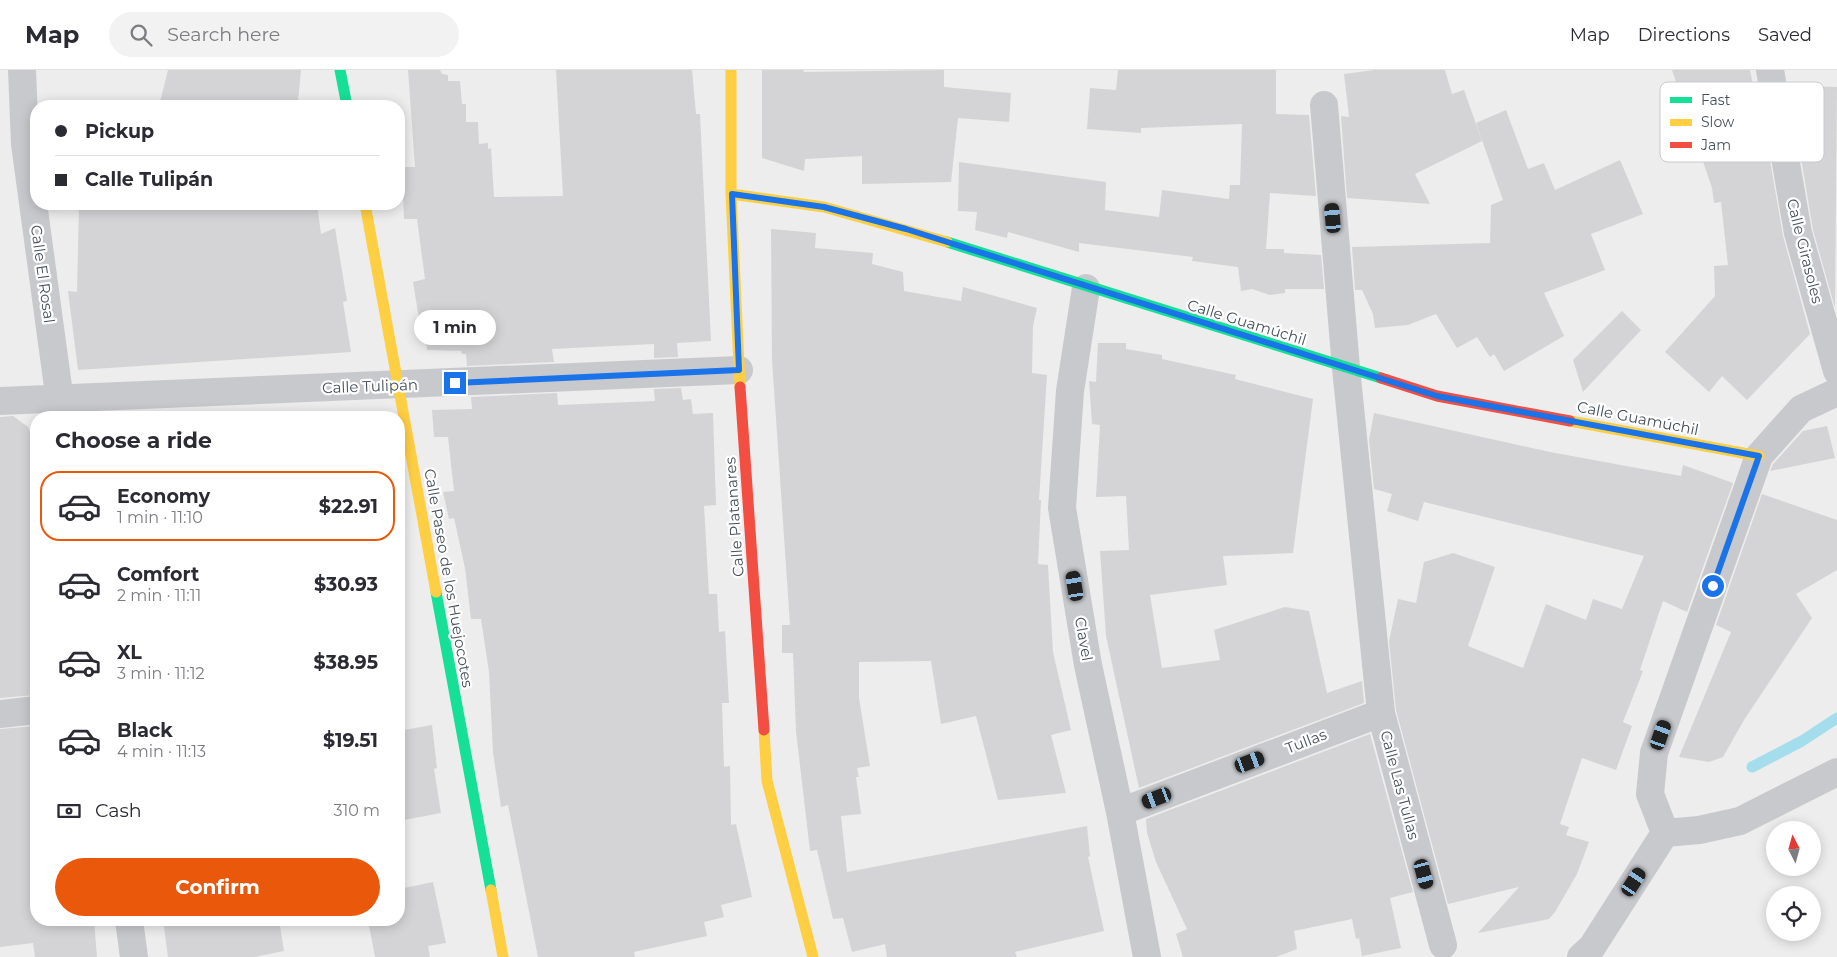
<!DOCTYPE html>
<meta charset="utf-8">
<style>
body{margin:0;font-family:Montserrat,sans-serif;background:#f2f2f3;color:#2b2b33;height:100vh;display:flex;flex-direction:column;font-size:19px;white-space:nowrap}
*{box-sizing:border-box;margin:0}
p{font-size:16px;color:#7c7c81}
.icon{flex:none;width:28px;height:28px;fill:none;stroke:currentColor;stroke-width:2;stroke-linecap:round;stroke-linejoin:round}
.map{position:relative;flex:1;overflow:hidden}
.drawer{position:absolute;left:30px;top:341px;width:375px;height:515px;display:flex;flex-direction:column;background:#fff;border-radius:20px;box-shadow:0 2px 12px #0003}
.drawer>*{flex:none}
.banner{position:absolute;left:30px;top:30px;width:375px;height:110px;border-radius:20px;box-shadow:0 2px 12px #0003;display:grid;align-content:center;height:110px;padding:0 25px;background:#fff}
.needle{width:32px;rotate:354deg}
.controls{position:absolute;left:1766px;top:751px;display:grid;gap:10px}
.controls a{display:grid;place-items:center;width:55px;height:55px;border-radius:50%;background:#fff;box-shadow:0 2px 12px #0003;font-size:25px}
.end{position:absolute;width:22px;height:22px;margin:-11px;border:6px solid #1a73e8;background:#fff;box-shadow:0 0 0 2px #fff}
.from{border-radius:50%}
.bubble{position:absolute;height:35px;border-radius:18px;background:#fff;box-shadow:0 2px 12px #0003;font-size:16px;font-weight:700;line-height:35px;text-align:center}
.car{position:absolute;width:15px;height:30px;margin:-15px -8px;border-radius:6px;box-shadow:0 0 4px 1px #0007;background:linear-gradient(#222 24%,#8ab4d8 0 40%,#222 0 76%,#8ab4d8 0 86%,#222 0)}
.banner b{display:flex;align-items:center;gap:18px;height:48px;font-size:19px}
.banner b+b{border-top:1px solid #e1e1e2}
.banner i{width:12px;height:12px;background:#2b2b33}
ul{padding:0;list-style:none}
li{display:flex;align-items:center;gap:15px;height:70px;margin:0 10px 8px;padding:0 15px;border:2px solid transparent;border-radius:20px}
li div{flex:1}
li b{display:block;font-size:19px}
li em{font-style:normal;font-weight:700}
li.on{border-color:#ea580c}
li>.icon{width:45px;height:45px;stroke-width:1.5}
h2{padding:0 25px;font-size:22px;line-height:60px}
.pay{display:flex;align-items:center;gap:12px;height:55px;padding:0 25px;font-size:19px}
.pay p{margin-inline-start:auto}
.button{display:flex;gap:10px;margin-top:auto;padding:10px 25px}
.button a{flex:1;height:58px;border-radius:30px;background:#ea580c;color:#fff;font-size:20px;font-weight:700;line-height:58px;text-align:center}
header{display:flex;align-items:center;gap:30px;box-sizing:border-box;height:70px;padding:0 25px;background:#fff;border-bottom:1px solid #e1e1e2}
header strong{font-size:24px}
nav{display:flex;gap:28px;margin-inline-start:auto;font-size:18px}
.search{width:350px;height:45px;background:#f2f2f3;display:flex;align-items:center;gap:12px;box-sizing:border-box;padding:0 18px;border-radius:28px;color:#7c7c81;font-size:19px}
.map>svg:first-child{display:block}
</style>
<header>
<strong>Map</strong>
<div class="search"><svg class="icon" aria-label="search" viewBox="0 0 24 24"><circle cx="10" cy="10" r="6"/><path d="M15 15l6 6"/></svg>Search here</div>
<nav><a>Map</a><a>Directions</a><a>Saved</a></nav>
</header>
<div class="map">
<svg width="1837" height="887" viewBox="0 0 1837 887">
<rect width="100%" height="100%" fill="#eeeded"/>
<g fill="none" stroke-linecap="round" stroke-linejoin="round">
<path stroke="#a4deec" stroke-width="11" d="M 1752,697 L 1802,671 L 1837,648"/>
</g>
<path fill="#d4d4d6" d="M 168,0 L 301,0 L 298,32 L 159,36 Z
M 408,0 L 440,0 L 442,4 L 448,5 L 448,11 L 460,11 L 462,34 L 466,34 L 466,52 L 478,52 L 479,74 L 488,73 L 488,79 L 491,78 L 494,127 L 563,126 L 556,0 L 692,0 L 696,44 L 700,44 L 711,271 L 677,273 L 678,287 L 654,288 L 654,274 L 552,279 L 554,292 L 467,296 L 466,284 L 462,284 L 461,281 L 427,280 L 425,260 L 421,261 L 413,212 L 425,209 L 417,149 L 404,149 L 402,97 L 415,97 Z
M 762,0 L 803,0 L 804,2 L 944,0 L 944,17 L 1011,23 L 1009,52 L 958,48 L 951,112 L 862,114 L 862,86 L 805,89 L 804,101 L 762,88 Z
M 1118,0 L 1276,0 L 1276,44 L 1309,45 L 1316,126 L 1270,123 L 1266,179 L 1284,179 L 1284,183 L 1321,185 L 1324,219 L 1285,219 L 1285,223 L 1270,225 L 1252,219 L 1241,221 L 1238,197 L 1192,191 L 1193,187 L 1079,173 L 1079,182 L 1008,162 L 1007,168 L 975,160 L 977,142 L 958,141 L 959,92 L 1106,112 L 1105,140 L 1159,147 L 1162,120 L 1229,129 L 1230,115 L 1240,115 L 1242,54 L 1141,58 L 1141,63 L 1087,59 L 1090,18 L 1116,20 Z
M 1374,0 L 1445,0 L 1452,24 L 1464,20 L 1482,71 L 1415,104 L 1430,134 L 1347,128 L 1341,46 L 1349,47 L 1344,4 Z
M 1672,0 L 1750,0 L 1753,15 L 1757,15 L 1783,166 L 1810,264 L 1747,330 L 1722,306 L 1709,322 L 1665,282 L 1715,226 L 1714,196 L 1728,195 L 1721,132 L 1714,133 L 1712,118 Z
M 1789,16 L 1837,17 L 1835,238 L 1813,160 Z
M 1506,40 L 1528,99 L 1544,93 L 1555,120 L 1620,90 L 1643,144 L 1591,164 L 1605,200 L 1544,223 L 1564,266 L 1504,301 L 1494,284 L 1490,287 L 1477,267 L 1457,278 L 1436,244 L 1408,255 L 1375,258 L 1373,244 L 1362,220 L 1355,220 L 1352,177 L 1490,173 L 1491,135 L 1503,130 L 1476,53 Z
M 79,134 L 317,134 L 321,164 L 335,158 L 347,231 L 343,232 L 351,282 L 78,300 L 68,221 L 77,222 Z
M 771,159 L 816,163 L 815,178 L 873,183 L 872,194 L 903,202 L 904,221 L 961,231 L 963,217 L 1037,238 L 1033,256 L 1032,303 L 1047,305 L 1039,430 L 1041,430 L 1038,494 L 1048,495 L 1053,582 L 1071,660 L 1051,665 L 1066,723 L 998,730 L 976,646 L 941,654 L 931,591 L 859,592 L 859,628 L 870,696 L 857,698 L 859,707 L 856,707 L 861,744 L 841,746 L 847,802 L 1087,756 L 1090,786 L 1088,787 L 1104,861 L 1015,882 L 1017,887 L 887,887 L 885,874 L 852,882 L 843,848 L 833,849 L 817,780 L 810,781 L 796,661 L 793,583 L 782,583 L 782,555 L 790,555 L 772,290 Z
M 1622,241 L 1641,260 L 1583,322 L 1573,290 Z
M 1098,273 L 1126,273 L 1126,279 L 1162,285 L 1162,289 L 1236,305 L 1235,309 L 1313,329 L 1293,483 L 1223,486 L 1227,515 L 1150,525 L 1162,598 L 1220,590 L 1214,560 L 1285,537 L 1309,541 L 1327,623 L 1362,611 L 1364,633 L 1139,718 L 1106,566 L 1100,481 L 1129,480 L 1126,426 L 1096,427 L 1100,355 L 1092,354 L 1089,311 L 1096,312 Z
M 681,318 L 683,330 L 691,329 L 693,344 L 713,343 L 716,435 L 704,436 L 709,524 L 717,524 L 719,562 L 725,561 L 729,633 L 722,633 L 724,697 L 730,696 L 731,755 L 736,754 L 752,827 L 721,835 L 724,847 L 704,852 L 707,866 L 634,882 L 635,887 L 538,887 L 508,735 L 501,737 L 493,682 L 489,602 L 481,549 L 471,549 L 465,498 L 454,448 L 449,449 L 443,422 L 454,421 L 448,367 L 434,367 L 432,340 L 472,339 L 471,327 L 557,323 L 558,335 L 655,331 L 654,319 Z
M 1374,343 L 1550,382 L 1681,406 L 1683,395 L 1733,413 L 1687,542 L 1663,531 L 1640,600 L 1643,601 L 1623,652 L 1632,656 L 1616,700 L 1582,688 L 1560,754 L 1569,757 L 1566,765 L 1589,772 L 1577,804 L 1555,842 L 1549,849 L 1478,863 L 1519,817 L 1448,834 L 1396,640 L 1389,571 L 1398,529 L 1416,533 L 1424,492 L 1453,483 L 1495,497 L 1468,576 L 1523,598 L 1546,534 L 1586,550 L 1593,529 L 1622,539 L 1644,486 L 1424,432 L 1418,451 L 1387,441 L 1392,424 L 1374,419 L 1369,370 Z
M 13,346 L 28,357 L 36,375 L 36,625 L 0,628 L 0,347 Z
M 1827,356 L 1835,388 L 1770,401 L 1773,394 L 1803,361 Z
M 1762,424 L 1837,450 L 1837,500 L 1796,524 L 1812,548 L 1744,650 L 1723,687 L 1709,692 L 1679,687 L 1731,562 L 1716,555 Z
M 432,655 L 437,698 L 434,699 L 441,743 L 399,751 L 399,661 Z
M 36,656 L 36,850 L 94,850 L 97,887 L 35,887 L 33,873 L 0,877 L 0,659 Z
M 1370,664 L 1413,822 L 1390,828 L 1401,878 L 1362,886 L 1359,868 L 1356,869 L 1352,849 L 1294,861 L 1297,879 L 1276,887 L 1183,887 L 1176,864 L 1187,859 L 1156,792 L 1147,763 L 1146,749 Z
M 433,812 L 446,873 L 428,876 L 430,887 L 375,887 L 368,850 L 399,850 L 399,819 Z
M 163,850 L 279,850 L 284,881 L 254,887 L 168,887 Z"/>
<g fill="none" stroke-linecap="round" stroke-linejoin="round">
<path stroke="#c7c9cc" stroke-width="28" d="M 22,0 L 25,74 L 62,346
M 1770,0 L 1798,163 L 1837,301
M 1324,35 L 1346,298 L 1381,643 L 1443,875
M 1086,218 L 1070,321 L 1062,438 L 1088,595 L 1120,742 L 1147,887
M 0,331 L 739,300
M 0,644 L 36,640
M 1120,742 L 1381,643
M 1665,763 L 1650,724 L 1654,683 L 1759,386 L 1801,339 L 1837,322
M 1665,763 L 1699,760 L 1740,751 L 1837,702
M 129,850 L 134,887
M 1581,887 L 1592,877 L 1665,763"/>
<path stroke="#16e098" stroke-width="11" d="M 340,0 L 347,36
M 947,172 L 1381,308
M 436,522 L 491,820"/>
<path stroke="#ffcf43" stroke-width="11" d="M 731,0 L 731,124 L 740,317
M 731,124 L 824,137 L 947,172
M 365,134 L 436,522
M 1570,351 L 1759,386
M 764,660 L 767,711 L 813,887
M 491,820 L 503,887"/>
<path stroke="#f24e42" stroke-width="11" d="M 1381,308 L 1437,326 L 1570,351
M 740,317 L 764,660"/>
</g>
<g fill="none" stroke-linecap="round" stroke-linejoin="round">
<path stroke="#1a73e8" stroke-width="6" d="M 455,313 L 739,300 L 732,124 L 824,137 L 906,159 L 1437,326 L 1759,386 L 1713,516"/>
</g>
<g text-anchor="middle" dominant-baseline="central" stroke-width="4.5" stroke-linejoin="round" paint-order="stroke">
<g font-size="15" fill="#45505a" stroke="#fff">
<text transform="translate(1805 181) rotate(76)">Calle Girasoles</text>
<text transform="translate(43 204) rotate(82)">Calle El Rosal</text>
<text transform="translate(1247 252) rotate(17)">Calle Guamúchil</text>
<text transform="translate(370 316) rotate(-2)">Calle Tulipán</text>
<text transform="translate(1638 348) rotate(11)">Calle Guamúchil</text>
<text transform="translate(734 447) rotate(-94)">Calle Platanares</text>
<text transform="translate(449 508) rotate(80)">Calle Paseo de los Huejocotes</text>
<text transform="translate(1084 569) rotate(80)">Clavel</text>
<text transform="translate(1306 671) rotate(-21)">Tullas</text>
<text transform="translate(1400 715) rotate(75)">Calle Las Tullas</text>
</g>
</g>
<rect x="1660" y="12" width="164" height="80" rx="8" fill="#fff" stroke="#c7cace" stroke-width="1"/>
<rect x="1670" y="27" width="22" height="6" fill="#16e098"/>
<rect x="1670" y="49" width="22" height="7" fill="#ffcf43"/>
<rect x="1670" y="72" width="22" height="6" fill="#f24e42"/>
<g font-size="14" fill="#45505a">
<text x="1701" y="35">Fast</text>
<text x="1701" y="57">Slow</text>
<text x="1701" y="80">Jam</text>
</g>
</svg>
<div class="controls">
<a><svg class="needle" viewBox="-14 -14 28 28"><path d="M0-13l5 13h-10z" fill="#e53935"/><path d="M0 13l5-13h-10z" fill="#7c7c81"/></svg></a>
<a><svg class="icon" aria-label="locate" viewBox="0 0 24 24"><circle cx="12" cy="12" r="6"/><path d="M12 2v4M12 18v4M2 12h4M18 12h4"/></svg></a>
</div>
<i class="end from" style="left:1713px;top:516px"></i>
<i class="end" style="left:455px;top:313px"></i>
<div class="bubble" style="left:414px;top:240px;width:82px">1 min</div>
<i class="car" style="left:1333px;top:148px;rotate:355deg"></i>
<i class="car" style="left:1075px;top:516px;rotate:351deg"></i>
<i class="car" style="left:1661px;top:665px;rotate:19deg"></i>
<i class="car" style="left:1250px;top:692px;rotate:69deg"></i>
<i class="car" style="left:1157px;top:728px;rotate:249deg"></i>
<i class="car" style="left:1424px;top:804px;rotate:165deg"></i>
<i class="car" style="left:1634px;top:812px;rotate:33deg"></i>
<div class="banner">
<b><i class="from"></i>Pickup</b>
<b><i></i>Calle Tulipán</b>
</div>
<section class="drawer">
<h2>Choose a ride</h2>
<ul>
<li class="on"><svg class="icon" aria-label="car" viewBox="0 0 24 24"><path d="M5 17H2v-5l4-1 3-4h7l3 4 3 1v5h-3M9 17h6M6 11h13"/><circle cx="7" cy="17" r="2"/><circle cx="17" cy="17" r="2"/></svg><div><b>Economy</b><p>1 min · 11:10</p></div><em>$22.91</em></li>
<li><svg class="icon" aria-label="car" viewBox="0 0 24 24"><path d="M5 17H2v-5l4-1 3-4h7l3 4 3 1v5h-3M9 17h6M6 11h13"/><circle cx="7" cy="17" r="2"/><circle cx="17" cy="17" r="2"/></svg><div><b>Comfort</b><p>2 min · 11:11</p></div><em>$30.93</em></li>
<li><svg class="icon" aria-label="car" viewBox="0 0 24 24"><path d="M5 17H2v-5l4-1 3-4h7l3 4 3 1v5h-3M9 17h6M6 11h13"/><circle cx="7" cy="17" r="2"/><circle cx="17" cy="17" r="2"/></svg><div><b>XL</b><p>3 min · 11:12</p></div><em>$38.95</em></li>
<li><svg class="icon" aria-label="car" viewBox="0 0 24 24"><path d="M5 17H2v-5l4-1 3-4h7l3 4 3 1v5h-3M9 17h6M6 11h13"/><circle cx="7" cy="17" r="2"/><circle cx="17" cy="17" r="2"/></svg><div><b>Black</b><p>4 min · 11:13</p></div><em>$19.51</em></li>
</ul>
<div class="pay"><svg class="icon" aria-label="cash" viewBox="0 0 24 24"><path d="M3 7h18v10H3z"/><circle cx="12" cy="12" r="2"/></svg>Cash<p>310 m</p></div>
<div class="button"><a>Confirm</a></div>
</section>
</div>
